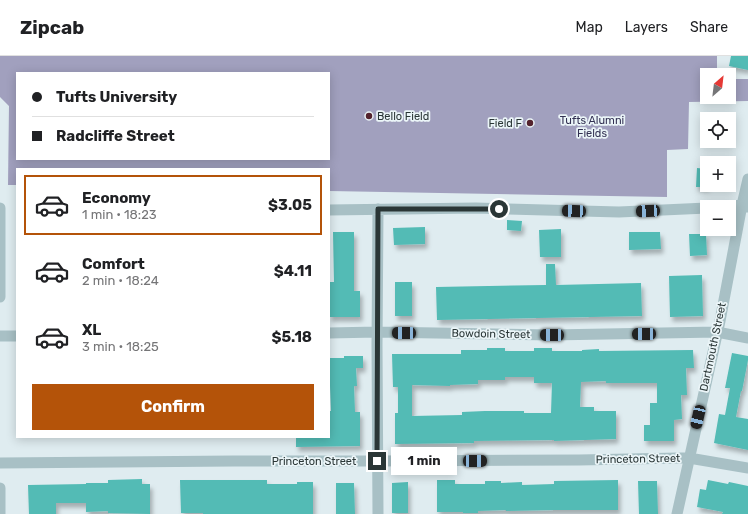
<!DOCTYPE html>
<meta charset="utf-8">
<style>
body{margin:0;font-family:Rubik,sans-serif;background:#f2f2f2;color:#202124;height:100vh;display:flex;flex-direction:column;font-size:15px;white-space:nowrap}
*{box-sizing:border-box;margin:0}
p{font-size:13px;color:#757577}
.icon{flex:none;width:22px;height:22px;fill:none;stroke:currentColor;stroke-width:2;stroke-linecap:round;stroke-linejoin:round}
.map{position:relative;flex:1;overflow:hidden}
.side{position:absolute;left:16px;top:112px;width:314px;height:270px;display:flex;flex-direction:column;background:#fff;border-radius:0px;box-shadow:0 2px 10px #0003}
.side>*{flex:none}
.banner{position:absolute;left:16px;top:16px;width:314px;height:88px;border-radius:0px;box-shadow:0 2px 10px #0003;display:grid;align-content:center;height:88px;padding:0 16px;background:#fff}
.needle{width:26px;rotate:28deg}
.tools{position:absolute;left:700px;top:12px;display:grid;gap:8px}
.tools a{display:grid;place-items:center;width:36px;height:36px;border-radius:0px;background:#fff;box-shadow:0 2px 10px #0003;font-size:20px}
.end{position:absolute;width:18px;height:18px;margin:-9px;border:5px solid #2a3636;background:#fff;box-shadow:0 0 0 2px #fff}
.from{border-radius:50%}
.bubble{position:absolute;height:28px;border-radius:0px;background:#fff;box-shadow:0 2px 10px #0003;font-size:13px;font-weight:700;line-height:28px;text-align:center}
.car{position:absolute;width:12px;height:24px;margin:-12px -6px;border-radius:5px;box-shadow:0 0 3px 1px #0007;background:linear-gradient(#222 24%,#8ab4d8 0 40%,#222 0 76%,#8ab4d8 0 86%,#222 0)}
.banner b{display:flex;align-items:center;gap:14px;height:38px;font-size:15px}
.banner b+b{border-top:1px solid #e0e0e0}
.banner i{width:10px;height:10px;background:#202124}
ul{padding:7px 0 0;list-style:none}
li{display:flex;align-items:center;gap:12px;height:60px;margin:0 8px 6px;padding:0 8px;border:2px solid transparent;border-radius:0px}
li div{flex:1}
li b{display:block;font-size:15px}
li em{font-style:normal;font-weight:700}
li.active{border-color:#b45309}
li>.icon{width:36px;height:36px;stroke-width:1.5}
.action{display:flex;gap:8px;margin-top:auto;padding:8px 16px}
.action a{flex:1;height:46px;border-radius:0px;background:#b45309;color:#fff;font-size:16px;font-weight:700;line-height:46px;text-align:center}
header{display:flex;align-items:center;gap:24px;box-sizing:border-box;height:56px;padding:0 20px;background:#fff;border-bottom:1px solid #e0e0e0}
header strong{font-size:19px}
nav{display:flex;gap:22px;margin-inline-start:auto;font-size:14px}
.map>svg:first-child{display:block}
</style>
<header>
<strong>Zipcab</strong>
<nav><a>Map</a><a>Layers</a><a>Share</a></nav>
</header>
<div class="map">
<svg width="748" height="458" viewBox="0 0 748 458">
<defs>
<filter id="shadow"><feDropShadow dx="2.5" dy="4.5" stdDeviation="2" flood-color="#0004"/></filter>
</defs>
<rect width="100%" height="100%" fill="#dfecf0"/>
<path fill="#a1a0be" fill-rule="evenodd" d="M 0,0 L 717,0 L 717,19 L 707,19 L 707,41 L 729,41 L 729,23 L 748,23 L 748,45 L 689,46 L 688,93 L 667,94 L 667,141 L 329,135 L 329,113 L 17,113 L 17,129 L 8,129 L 9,50 L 0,41 ZM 17,17 L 329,17 L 329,103 L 17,103 Z"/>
<path fill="#52bbb5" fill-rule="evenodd" filter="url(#shadow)" d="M 731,0 L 748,0 L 748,14 L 729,10 Z
M 697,112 L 707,113 L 707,131 L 696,131 Z
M 507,164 L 522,165 L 521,175 L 507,174 Z
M 425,171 L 425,188 L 394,189 L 393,172 Z
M 561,173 L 561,201 L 540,201 L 539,174 Z
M 333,176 L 354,176 L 354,235 L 360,235 L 360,261 L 329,261 L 329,226 L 334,226 Z
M 629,176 L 660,176 L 661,193 L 629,194 Z
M 689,178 L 706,178 L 707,199 L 690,200 Z
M 546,208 L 555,208 L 556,229 L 641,227 L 642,260 L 437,264 L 436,231 L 546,229 Z
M 702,219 L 703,260 L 670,261 L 669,220 Z
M 395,226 L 412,226 L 412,260 L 395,260 Z
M 487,292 L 505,292 L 505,295 L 534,295 L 534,292 L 552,292 L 552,295 L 582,295 L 582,294 L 599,293 L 599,295 L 693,294 L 694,312 L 686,312 L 687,339 L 681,339 L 682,363 L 674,364 L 674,385 L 644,385 L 644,369 L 650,369 L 650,347 L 657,347 L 657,327 L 606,327 L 606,325 L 581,326 L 580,351 L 594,351 L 594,355 L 616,355 L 616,383 L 554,385 L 554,384 L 474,385 L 474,387 L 395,388 L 395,357 L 398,357 L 398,331 L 393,331 L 392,298 L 461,298 L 461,294 L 487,294 ZM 505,321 L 534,321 L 534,327 L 552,327 L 551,357 L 524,357 L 524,355 L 485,355 L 462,356 L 462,359 L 412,360 L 412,329 L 450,330 L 450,329 L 478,328 L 478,324 L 505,324 Z
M 732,297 L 748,300 L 748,304 L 742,335 L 741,335 L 736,361 L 748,363 L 748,394 L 714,387 L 719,358 L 725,359 L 730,332 L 725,332 Z
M 344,300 L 363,300 L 363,312 L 356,312 L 357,330 L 354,330 L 355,356 L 360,356 L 360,390 L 296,391 L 296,381 L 329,381 L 329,355 L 331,355 L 330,330 L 329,330 L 329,302 L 344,302 Z
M 142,423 L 142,428 L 150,428 L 150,458 L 108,457 L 108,455 L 86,456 L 86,447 L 56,447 L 56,458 L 29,458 L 28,429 L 86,428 L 86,427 L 108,427 L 108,424 Z
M 180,424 L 267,424 L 267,428 L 297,428 L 297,426 L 313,426 L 313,458 L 203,458 L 203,457 L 181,457 Z
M 437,424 L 455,424 L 455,428 L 485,428 L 485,425 L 501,425 L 501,427 L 522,426 L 522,429 L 554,428 L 554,425 L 618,424 L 618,454 L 554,454 L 506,455 L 506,454 L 478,455 L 478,457 L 463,457 L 463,456 L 437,456 Z
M 708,424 L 728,428 L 729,426 L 748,430 L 748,458 L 722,458 L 723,456 L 697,451 L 700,433 L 706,434 Z
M 638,425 L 657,425 L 658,458 L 639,458 Z
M 408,426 L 408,457 L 392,457 L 392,427 Z
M 336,427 L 354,427 L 355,458 L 336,458 Z"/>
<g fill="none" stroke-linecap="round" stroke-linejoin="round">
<path stroke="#a8c0c5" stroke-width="11" d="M 720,151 L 742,149 L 747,151
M 0,152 L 0,241
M 329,154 L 476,152 L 619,156 L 707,152
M 329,277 L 377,276 L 551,279 L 717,276 L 748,282
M 0,280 L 17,280
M 0,407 L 234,405 L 377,405 L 579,404 L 679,402 L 689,402 L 748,412
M 0,432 L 0,458
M 378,458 L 377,289 L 378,153
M 677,458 L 720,265 L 742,149 L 748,123"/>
</g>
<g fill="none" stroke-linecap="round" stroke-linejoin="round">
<path stroke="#2a3636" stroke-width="5" d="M 377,405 L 378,153 L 499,153"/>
</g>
<g fill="#54232e" stroke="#ebf5f8" stroke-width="1.5">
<circle cx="369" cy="60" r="4"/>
<circle cx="530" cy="67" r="4"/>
</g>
<g text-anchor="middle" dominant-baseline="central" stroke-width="3.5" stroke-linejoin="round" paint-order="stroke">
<g font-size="11" fill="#2a3636" stroke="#ebf5f8" text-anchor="start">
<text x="377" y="60">Bello Field</text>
<text x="522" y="67" text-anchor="end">Field F</text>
</g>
<g font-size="11" fill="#323052" stroke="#ebf5f8">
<text x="592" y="64">Tufts Alumni<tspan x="592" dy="13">Fields</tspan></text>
</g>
<g font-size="11" fill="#2a3636" stroke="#ebf5f8">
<text transform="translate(491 278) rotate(1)">Bowdoin Street</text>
<text transform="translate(713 291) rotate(-78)">Dartmouth Street</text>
<text transform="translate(638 403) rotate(-1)">Princeton Street</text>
<text x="314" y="405">Princeton Street</text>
</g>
</g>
</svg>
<div class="tools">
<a><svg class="needle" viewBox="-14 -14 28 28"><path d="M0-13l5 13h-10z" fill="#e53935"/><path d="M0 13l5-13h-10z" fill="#757577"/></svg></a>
<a><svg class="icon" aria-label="locate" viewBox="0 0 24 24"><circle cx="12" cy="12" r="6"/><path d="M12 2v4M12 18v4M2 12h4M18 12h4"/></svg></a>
<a>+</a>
<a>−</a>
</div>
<i class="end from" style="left:499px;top:153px"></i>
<i class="end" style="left:377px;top:405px"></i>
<div class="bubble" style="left:391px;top:391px;width:66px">1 min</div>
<i class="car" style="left:574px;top:155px;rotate:272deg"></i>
<i class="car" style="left:648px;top:155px;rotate:267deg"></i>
<i class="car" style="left:404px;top:277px;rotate:271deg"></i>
<i class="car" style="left:644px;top:278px;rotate:269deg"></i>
<i class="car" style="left:552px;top:279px;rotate:271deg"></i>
<i class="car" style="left:698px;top:361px;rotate:193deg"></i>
<i class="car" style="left:475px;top:405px;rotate:90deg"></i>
<div class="banner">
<b><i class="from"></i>Tufts University</b>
<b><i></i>Radcliffe Street</b>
</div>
<section class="side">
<ul>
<li class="active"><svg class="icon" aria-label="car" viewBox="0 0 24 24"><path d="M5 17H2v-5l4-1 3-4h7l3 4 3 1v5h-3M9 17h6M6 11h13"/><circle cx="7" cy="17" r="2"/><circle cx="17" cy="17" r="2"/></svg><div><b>Economy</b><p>1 min · 18:23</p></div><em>$3.05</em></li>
<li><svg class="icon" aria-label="car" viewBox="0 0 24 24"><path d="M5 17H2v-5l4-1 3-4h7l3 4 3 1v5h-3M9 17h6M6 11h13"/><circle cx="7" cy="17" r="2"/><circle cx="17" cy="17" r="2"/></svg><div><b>Comfort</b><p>2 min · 18:24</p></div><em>$4.11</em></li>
<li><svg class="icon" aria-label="car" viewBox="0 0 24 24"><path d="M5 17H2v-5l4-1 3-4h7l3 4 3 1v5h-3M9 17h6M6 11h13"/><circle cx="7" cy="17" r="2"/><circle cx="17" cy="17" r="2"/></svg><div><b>XL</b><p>3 min · 18:25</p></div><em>$5.18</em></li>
</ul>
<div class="action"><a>Confirm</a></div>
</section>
</div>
